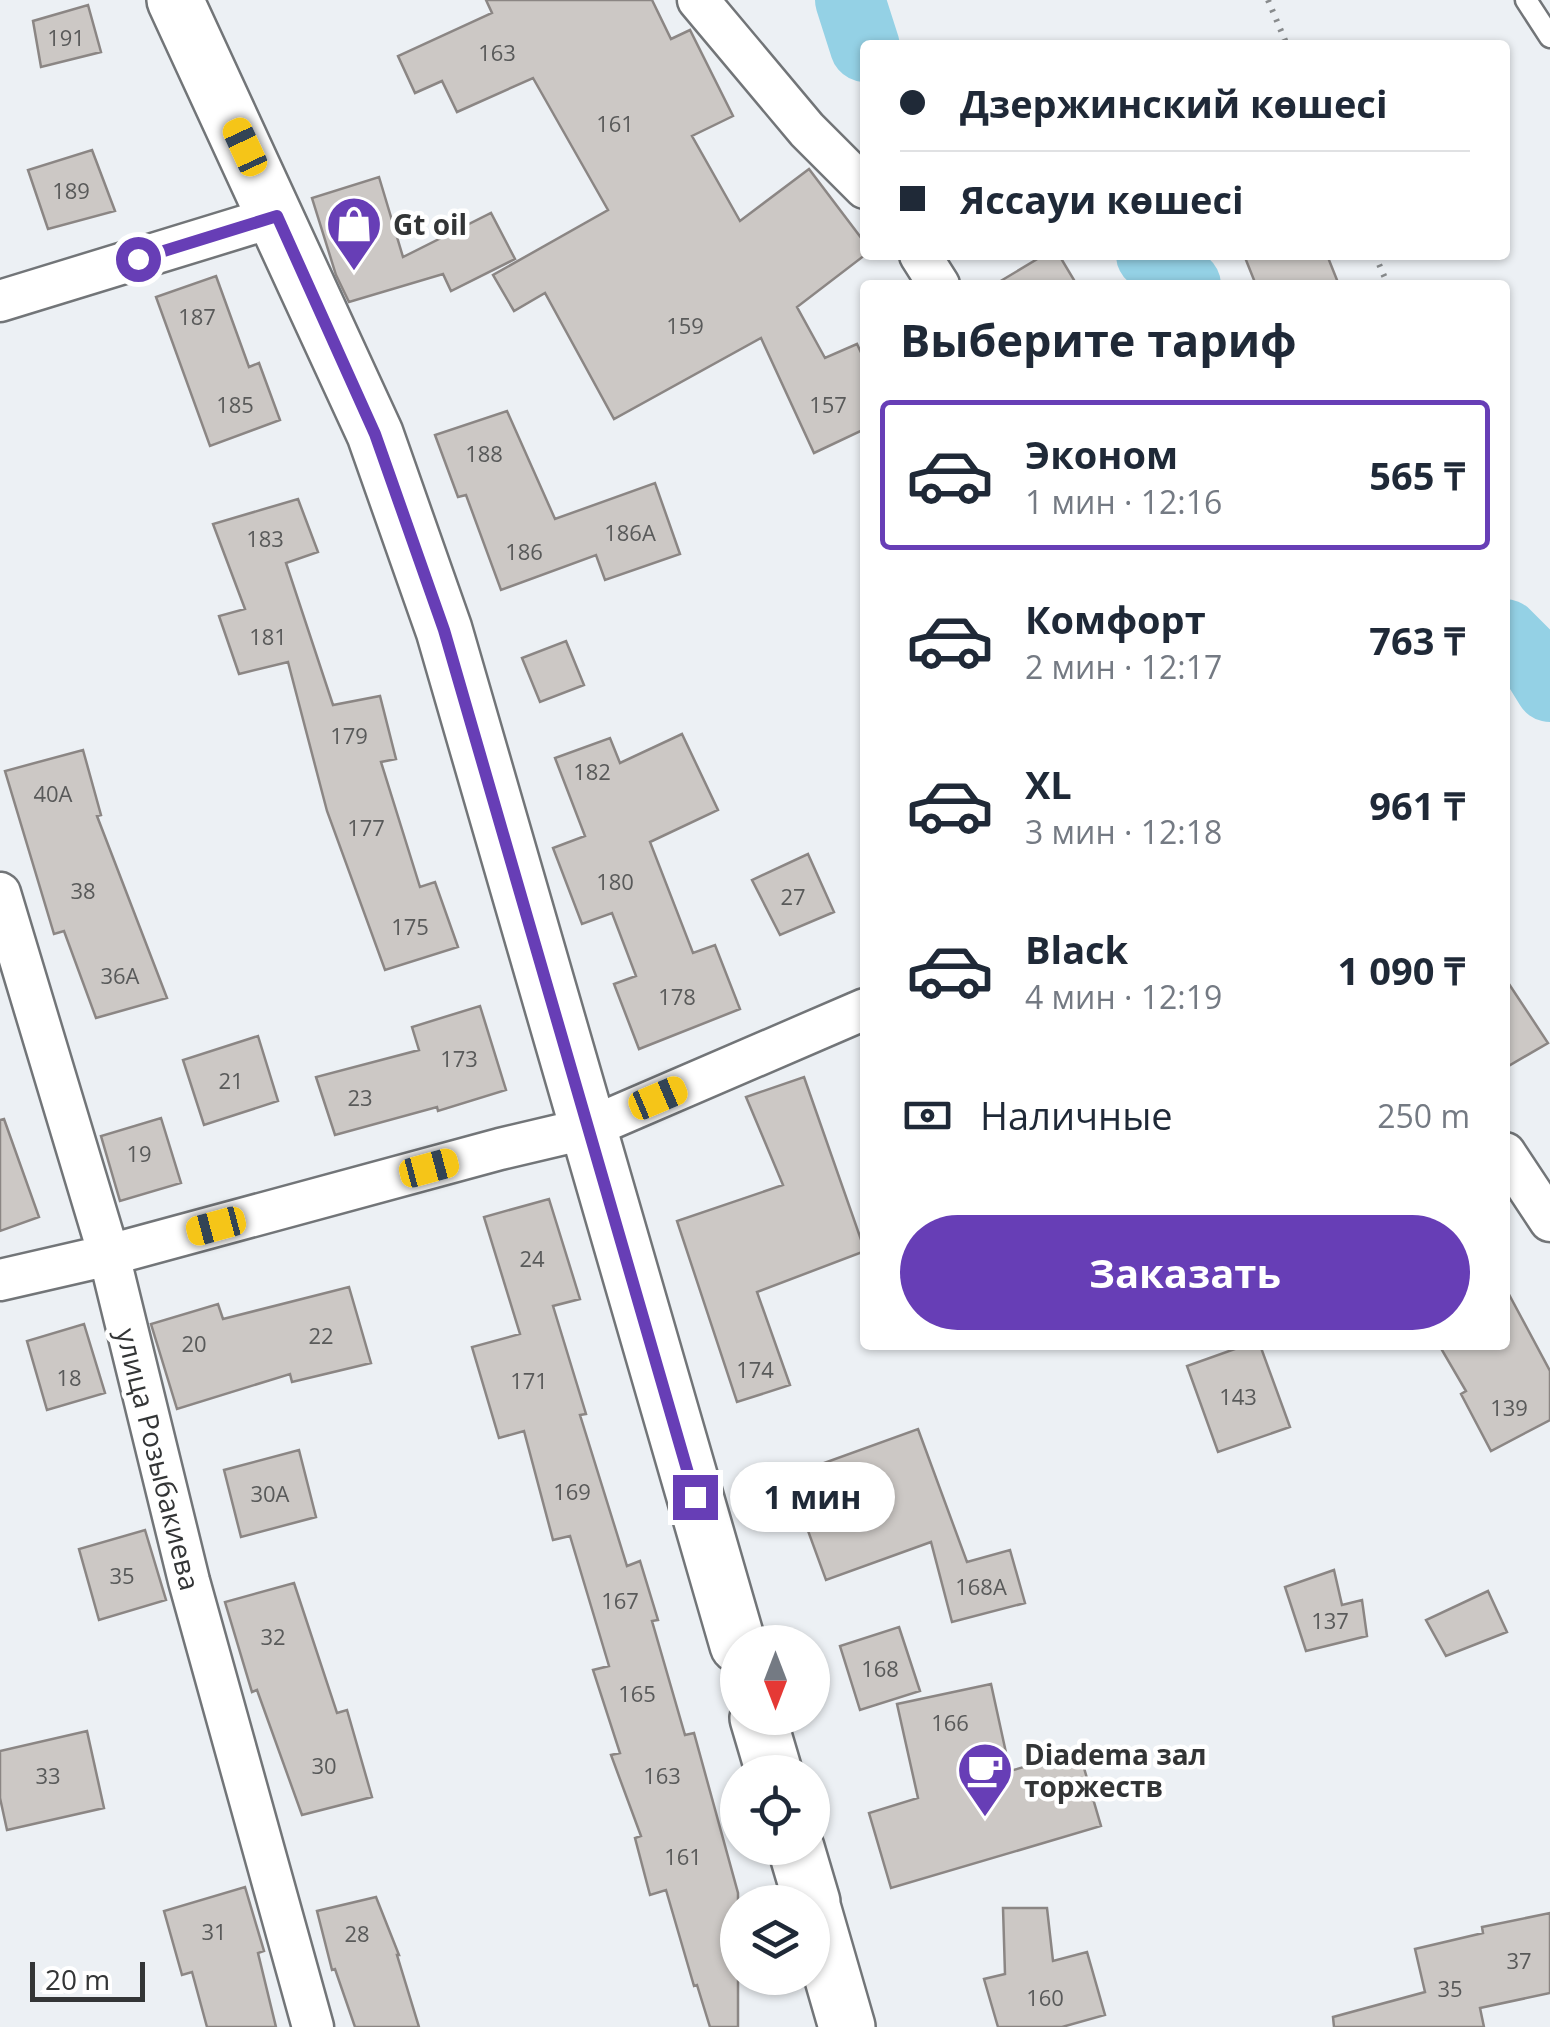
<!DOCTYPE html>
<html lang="ru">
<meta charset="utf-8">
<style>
body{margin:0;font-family:"Open Sans",sans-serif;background:#f6f6f7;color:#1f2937;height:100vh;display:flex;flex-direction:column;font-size:38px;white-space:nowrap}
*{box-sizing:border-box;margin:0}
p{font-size:32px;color:#747a83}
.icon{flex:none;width:55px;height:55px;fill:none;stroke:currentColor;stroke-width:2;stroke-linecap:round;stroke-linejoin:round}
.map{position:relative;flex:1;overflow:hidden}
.side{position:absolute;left:860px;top:280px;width:650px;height:1070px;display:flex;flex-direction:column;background:#fff;border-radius:10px;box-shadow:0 2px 8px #0004}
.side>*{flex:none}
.hud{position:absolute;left:860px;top:40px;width:650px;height:220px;border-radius:10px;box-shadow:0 2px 8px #0004;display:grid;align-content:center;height:220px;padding:0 40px;background:#fff}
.needle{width:65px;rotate:180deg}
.tools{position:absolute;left:720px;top:1625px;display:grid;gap:20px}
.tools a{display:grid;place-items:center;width:110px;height:110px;border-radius:50%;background:#fff;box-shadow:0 2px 8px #0004;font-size:50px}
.scale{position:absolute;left:30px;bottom:25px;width:115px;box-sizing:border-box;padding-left:10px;border:5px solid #333536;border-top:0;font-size:28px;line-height:35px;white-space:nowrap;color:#333536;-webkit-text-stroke:8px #fff;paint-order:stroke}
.end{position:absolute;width:45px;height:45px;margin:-22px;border:12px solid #673eb6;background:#fff;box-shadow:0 0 0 5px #fff}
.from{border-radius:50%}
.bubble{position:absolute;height:70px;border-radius:35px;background:#fff;box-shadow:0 2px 8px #0004;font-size:32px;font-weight:700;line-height:70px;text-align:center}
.car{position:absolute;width:30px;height:60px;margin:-30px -15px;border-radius:12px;box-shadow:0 0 8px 2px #0007;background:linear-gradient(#f5c518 24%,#345 0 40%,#f5c518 0 76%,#345 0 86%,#f5c518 0)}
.hud b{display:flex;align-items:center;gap:35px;height:95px;font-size:38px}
.hud b+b{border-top:2px solid #e0e1e3}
.hud i{width:25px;height:25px;background:#1f2937}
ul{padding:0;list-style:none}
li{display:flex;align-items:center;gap:30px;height:150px;margin:0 20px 15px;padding:0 20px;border:5px solid transparent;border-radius:10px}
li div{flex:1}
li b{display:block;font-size:38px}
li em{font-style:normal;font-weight:700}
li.selected{border-color:#673eb6}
li>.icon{width:90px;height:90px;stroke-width:1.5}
h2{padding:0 40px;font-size:45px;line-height:120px}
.pay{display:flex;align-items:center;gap:25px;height:110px;padding:0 40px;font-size:38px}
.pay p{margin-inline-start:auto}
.action{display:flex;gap:20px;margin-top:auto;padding:20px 40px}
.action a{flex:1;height:115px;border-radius:60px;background:#673eb6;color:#fff;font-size:40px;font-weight:700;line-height:115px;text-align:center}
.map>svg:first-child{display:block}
</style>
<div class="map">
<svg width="1550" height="2027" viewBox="0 0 1550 2027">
<rect width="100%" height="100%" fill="#ecf0f4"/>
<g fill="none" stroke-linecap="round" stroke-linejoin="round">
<path stroke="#94d1e5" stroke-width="70" d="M 850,0 L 865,47
M 1151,255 L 1186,285
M 1505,634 L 1537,666 L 1550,687"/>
</g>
<path fill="#ccc8c5" stroke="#8b8684" stroke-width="2.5" d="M 486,0 L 652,0 L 671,39 L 690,30 L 733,116 L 692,136 L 740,221 L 809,169 L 865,243 L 865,255 L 797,307 L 825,358 L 857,344 L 865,361 L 865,429 L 814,453 L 761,338 L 614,419 L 545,293 L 514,311 L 493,275 L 608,210 L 533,78 L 457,112 L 442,81 L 415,93 L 398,56 L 492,13 Z
M 88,5 L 101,52 L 41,67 L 33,21 Z
M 92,150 L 115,211 L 48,229 L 28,170 Z
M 379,177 L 403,257 L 491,213 L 515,259 L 451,291 L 443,274 L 349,302 L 336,275 L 312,198 Z
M 1044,255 L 1059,255 L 1077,285 L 994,285 Z
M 1244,255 L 1327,255 L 1339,285 L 1256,285 Z
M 216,276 L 249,367 L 259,363 L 280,420 L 210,446 L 156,297 Z
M 507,411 L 555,519 L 655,483 L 680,554 L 605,580 L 596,555 L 501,590 L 466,495 L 458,497 L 435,435 Z
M 298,499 L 318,552 L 286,563 L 333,705 L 380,696 L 396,759 L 381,762 L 420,887 L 435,882 L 458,947 L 385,970 L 327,811 L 288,662 L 239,674 L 219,616 L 245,609 L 213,524 Z
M 566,641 L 584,685 L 540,702 L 522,658 Z
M 682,734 L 718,810 L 650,842 L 693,953 L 715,945 L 740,1009 L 639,1049 L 614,984 L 636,976 L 612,913 L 582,924 L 553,848 L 585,836 L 555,758 L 610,738 L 620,763 Z
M 83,750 L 101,815 L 97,816 L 167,998 L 96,1018 L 64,931 L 54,934 L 5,771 Z
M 808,854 L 834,912 L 780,935 L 752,880 Z
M 1505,978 L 1548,1043 L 1505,1068 Z
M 480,1006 L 506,1090 L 438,1111 L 437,1107 L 335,1135 L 316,1077 L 419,1050 L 412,1027 Z
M 258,1036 L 278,1101 L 204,1125 L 183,1060 Z
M 804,1077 L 865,1251 L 757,1292 L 790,1385 L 737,1402 L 677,1221 L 783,1185 L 746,1097 Z
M 161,1118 L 181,1183 L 120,1201 L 101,1136 Z
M 4,1119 L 39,1217 L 0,1231 L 0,1120 Z
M 549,1199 L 580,1299 L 553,1306 L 586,1414 L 580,1415 L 627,1566 L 640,1561 L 658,1620 L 652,1621 L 685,1735 L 694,1733 L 738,1893 L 738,2027 L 710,2027 L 697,1985 L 694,1986 L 666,1890 L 650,1895 L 635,1838 L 641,1836 L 611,1755 L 620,1753 L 593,1670 L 609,1666 L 570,1536 L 553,1540 L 524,1431 L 499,1438 L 472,1347 L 520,1334 L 484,1217 Z
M 349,1287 L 371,1363 L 292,1382 L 290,1374 L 177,1409 L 151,1324 L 218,1304 L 223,1319 Z
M 1505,1287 L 1550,1371 L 1550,1420 L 1491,1451 L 1461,1394 L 1466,1391 L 1439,1345 L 1505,1345 Z
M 84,1324 L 105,1393 L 47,1410 L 27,1341 Z
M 1246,1345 L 1260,1345 L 1290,1427 L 1218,1452 L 1187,1366 Z
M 918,1429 L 967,1562 L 1010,1550 L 1025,1603 L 952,1622 L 931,1542 L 826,1580 L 788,1476 Z
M 299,1450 L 316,1517 L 241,1537 L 224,1470 Z
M 145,1530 L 166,1600 L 99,1620 L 79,1549 Z
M 1334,1570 L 1342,1605 L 1362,1600 L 1367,1636 L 1306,1651 L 1285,1587 Z
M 294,1583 L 337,1713 L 347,1710 L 372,1797 L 302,1815 L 257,1690 L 252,1692 L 225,1602 Z
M 1488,1591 L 1507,1632 L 1446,1656 L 1426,1620 Z
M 899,1627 L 920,1691 L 860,1710 L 840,1646 Z
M 991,1684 L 1010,1771 L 1079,1751 L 1101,1826 L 891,1888 L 869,1813 L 918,1798 L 897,1704 Z
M 87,1731 L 104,1808 L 7,1830 L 0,1798 L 0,1751 Z
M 245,1887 L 264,1951 L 258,1953 L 276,2027 L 207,2027 L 192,1972 L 182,1975 L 164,1911 Z
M 376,1897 L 399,1955 L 397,1955 L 419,2027 L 355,2027 L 335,1969 L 332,1970 L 317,1911 Z
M 1003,1908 L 1047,1908 L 1053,1961 L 1087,1952 L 1105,2015 L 1062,2027 L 998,2027 L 984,1979 L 1005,1974 Z
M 1550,1913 L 1550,1993 L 1480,2008 L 1484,2027 L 1334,2027 L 1333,2017 L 1425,1992 L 1415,1949 L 1483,1933 L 1482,1927 Z"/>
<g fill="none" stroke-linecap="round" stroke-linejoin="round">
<g stroke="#727578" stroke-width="25">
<path id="lane" d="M 1526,0 L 1550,37"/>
</g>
<g stroke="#727578" stroke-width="45">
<path id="street" d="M 698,0 L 807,130 L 865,188
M 920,255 L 939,285
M 0,301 L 277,216
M 0,893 L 109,1255 L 189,1581 L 313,2027
M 1505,1153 L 1550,1221
M 0,1280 L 109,1255 L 500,1149 L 589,1128 L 865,1009"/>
</g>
<g stroke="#727578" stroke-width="60">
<path id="secondary" d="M 175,0 L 375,434 L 444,630 L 738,1645
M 758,1718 L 774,1772
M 796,1848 L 812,1902
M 812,1906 L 847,2027"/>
</g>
<path stroke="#888b8d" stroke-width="6" stroke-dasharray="2.5 8" stroke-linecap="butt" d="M 1268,0 L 1287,45
M 1375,255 L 1388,285"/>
<use href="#lane" stroke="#fff" stroke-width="20"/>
<use href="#street" stroke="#fff" stroke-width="40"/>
<use href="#secondary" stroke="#fff" stroke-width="55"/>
</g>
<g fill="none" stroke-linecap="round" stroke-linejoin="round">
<path stroke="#673eb6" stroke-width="12" d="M 138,259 L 277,216 L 375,434 L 444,630 L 695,1497"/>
</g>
<defs>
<g id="shop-pin" transform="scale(2.875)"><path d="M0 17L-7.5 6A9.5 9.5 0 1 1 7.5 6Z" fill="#673eb6" stroke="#fff"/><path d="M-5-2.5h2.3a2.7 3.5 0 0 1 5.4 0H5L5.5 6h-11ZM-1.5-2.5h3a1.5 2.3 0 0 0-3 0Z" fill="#fff"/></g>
<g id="cafe-pin" transform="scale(2.875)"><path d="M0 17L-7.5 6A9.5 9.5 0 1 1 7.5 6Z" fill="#673eb6" stroke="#fff"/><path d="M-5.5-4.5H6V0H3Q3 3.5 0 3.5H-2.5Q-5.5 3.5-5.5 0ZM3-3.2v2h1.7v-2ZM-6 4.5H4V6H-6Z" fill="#fff"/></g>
</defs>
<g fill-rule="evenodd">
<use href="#shop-pin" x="354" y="224"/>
<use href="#cafe-pin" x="985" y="1770"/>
</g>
<g text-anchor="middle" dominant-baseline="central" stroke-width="9" stroke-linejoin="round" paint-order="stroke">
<g font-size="22" fill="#595a5a">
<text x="66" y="37">191</text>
<text x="497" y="52">163</text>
<text x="615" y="123">161</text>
<text x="71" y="190">189</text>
<text x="197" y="316">187</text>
<text x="685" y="325">159</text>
<text x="235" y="404">185</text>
<text x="828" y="404">157</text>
<text x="484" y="453">188</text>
<text x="630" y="532">186А</text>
<text x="265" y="538">183</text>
<text x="524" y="551">186</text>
<text x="268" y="636">181</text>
<text x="349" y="735">179</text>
<text x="592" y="771">182</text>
<text x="53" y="793">40А</text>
<text x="366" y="827">177</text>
<text x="615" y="881">180</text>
<text x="83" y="890">38</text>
<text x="793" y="896">27</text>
<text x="410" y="926">175</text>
<text x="120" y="975">36А</text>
<text x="677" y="996">178</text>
<text x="459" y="1058">173</text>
<text x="231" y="1080">21</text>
<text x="360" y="1097">23</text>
<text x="139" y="1153">19</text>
<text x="532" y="1258">24</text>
<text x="321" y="1335">22</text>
<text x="194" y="1343">20</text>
<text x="755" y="1369">174</text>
<text x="69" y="1377">18</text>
<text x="529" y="1380">171</text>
<text x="1238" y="1396">143</text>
<text x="1509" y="1407">139</text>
<text x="572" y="1491">169</text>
<text x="270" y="1493">30А</text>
<text x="122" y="1575">35</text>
<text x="981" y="1586">168А</text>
<text x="620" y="1600">167</text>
<text x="1330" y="1620">137</text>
<text x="273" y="1636">32</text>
<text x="880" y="1668">168</text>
<text x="637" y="1693">165</text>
<text x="950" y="1722">166</text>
<text x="324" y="1765">30</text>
<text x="48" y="1775">33</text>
<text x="662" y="1775">163</text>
<text x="683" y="1856">161</text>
<text x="214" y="1931">31</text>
<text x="357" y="1933">28</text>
<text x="1519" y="1960">37</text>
<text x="1450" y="1988">35</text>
<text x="1045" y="1997">160</text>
</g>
<g font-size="28" font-weight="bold" fill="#333536" stroke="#fff" text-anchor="start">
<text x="393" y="224">Gt oil</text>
<text x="1024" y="1754">Diadema зал<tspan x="1024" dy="32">торжеств</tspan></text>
</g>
<g font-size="28" fill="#333536" stroke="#fff">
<text transform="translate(159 1459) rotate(76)">улица Розыбакиева</text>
</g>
</g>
</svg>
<div class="tools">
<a><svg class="needle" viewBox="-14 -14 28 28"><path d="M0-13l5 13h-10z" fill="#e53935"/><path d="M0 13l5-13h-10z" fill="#747a83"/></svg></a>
<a><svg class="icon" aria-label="locate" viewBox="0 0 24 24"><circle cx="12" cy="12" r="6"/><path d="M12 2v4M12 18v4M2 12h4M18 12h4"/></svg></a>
<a><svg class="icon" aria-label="layers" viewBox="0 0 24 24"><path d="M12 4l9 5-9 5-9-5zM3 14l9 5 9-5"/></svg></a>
</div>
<div class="scale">20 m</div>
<i class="end from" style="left:138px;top:259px"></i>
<i class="end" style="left:695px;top:1497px"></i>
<div class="bubble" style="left:730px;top:1462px;width:165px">1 мин</div>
<i class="car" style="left:245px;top:147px;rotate:335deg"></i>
<i class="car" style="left:658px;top:1098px;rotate:67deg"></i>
<i class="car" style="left:429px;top:1168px;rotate:75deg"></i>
<i class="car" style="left:216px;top:1226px;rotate:255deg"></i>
<div class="hud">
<b><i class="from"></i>Дзержинский көшесі</b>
<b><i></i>Яссауи көшесі</b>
</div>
<section class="side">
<h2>Выберите тариф</h2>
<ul>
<li class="selected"><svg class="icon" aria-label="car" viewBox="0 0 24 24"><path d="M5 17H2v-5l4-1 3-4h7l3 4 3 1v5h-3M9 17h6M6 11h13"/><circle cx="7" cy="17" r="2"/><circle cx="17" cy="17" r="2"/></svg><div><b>Эконом</b><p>1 мин · 12:16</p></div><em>565 ₸</em></li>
<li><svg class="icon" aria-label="car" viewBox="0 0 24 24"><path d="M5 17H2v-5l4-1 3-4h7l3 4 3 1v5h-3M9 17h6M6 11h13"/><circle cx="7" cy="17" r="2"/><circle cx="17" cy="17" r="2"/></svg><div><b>Комфорт</b><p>2 мин · 12:17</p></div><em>763 ₸</em></li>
<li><svg class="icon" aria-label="car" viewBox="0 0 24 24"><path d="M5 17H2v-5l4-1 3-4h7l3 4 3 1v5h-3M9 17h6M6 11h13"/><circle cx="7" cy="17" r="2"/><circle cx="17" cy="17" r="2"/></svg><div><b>XL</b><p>3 мин · 12:18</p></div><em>961 ₸</em></li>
<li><svg class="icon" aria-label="car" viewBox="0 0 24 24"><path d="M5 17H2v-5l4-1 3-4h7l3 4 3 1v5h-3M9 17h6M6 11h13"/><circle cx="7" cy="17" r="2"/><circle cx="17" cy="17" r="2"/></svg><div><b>Black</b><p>4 мин · 12:19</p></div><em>1 090 ₸</em></li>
</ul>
<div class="pay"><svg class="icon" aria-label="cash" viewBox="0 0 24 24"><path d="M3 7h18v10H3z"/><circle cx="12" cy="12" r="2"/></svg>Наличные<p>250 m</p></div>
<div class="action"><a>Заказать</a></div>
</section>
</div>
